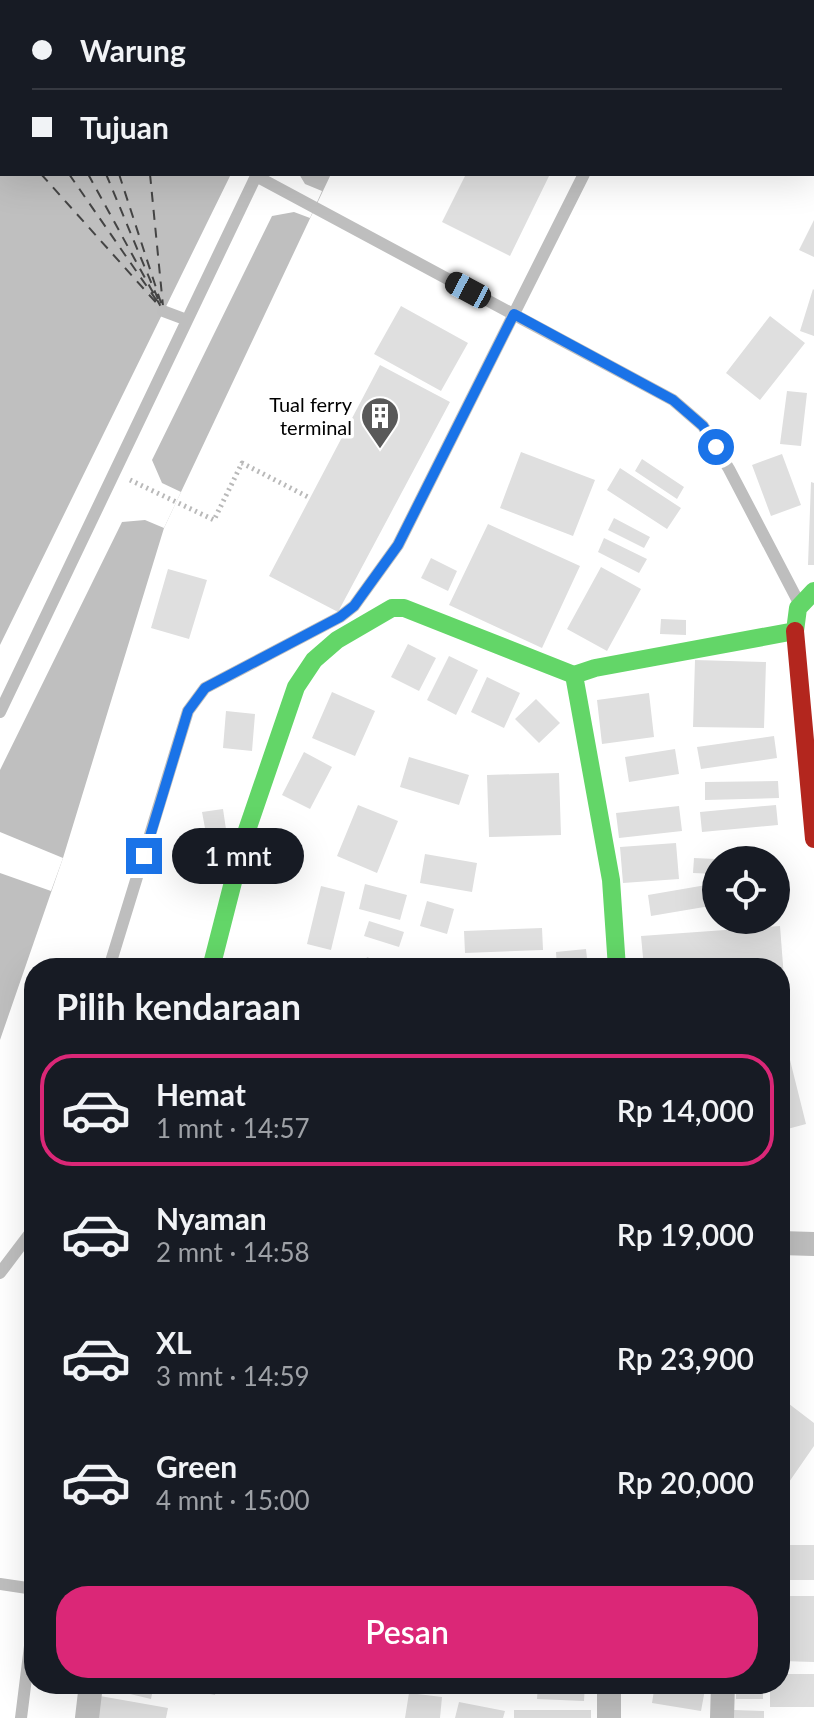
<!DOCTYPE html>
<html lang="id">
<meta charset="utf-8">
<style>
body{margin:0;font-family:Lato,sans-serif;background:#20242c;color:#f1f3f6;height:100vh;display:flex;flex-direction:column;font-size:30px;white-space:nowrap}
*{box-sizing:border-box;margin:0}
p{font-size:26px;color:#9ea1a6}
.icon{flex:none;width:44px;height:44px;fill:none;stroke:currentColor;stroke-width:2;stroke-linecap:round;stroke-linejoin:round}
.map{position:relative;flex:1;overflow:hidden}
.panel{position:absolute;left:24px;top:958px;width:766px;height:736px;display:flex;flex-direction:column;background:#171b24;border-radius:32px;box-shadow:0 8px 32px #0002}
.panel>*{flex:none}
.hud{position:absolute;left:0px;top:0px;width:814px;height:176px;box-shadow:0 8px 32px #0002;display:grid;align-content:center;height:176px;padding:0 32px;background:#171b24}
.fabs{position:absolute;left:702px;top:846px;display:grid;gap:16px}
.fabs a{display:grid;place-items:center;width:88px;height:88px;border-radius:50%;background:#171b24;box-shadow:0 8px 32px #0002;font-size:40px}
.end{position:absolute;width:36px;height:36px;margin:-18px;border:10px solid #1a73e8;background:#fff;box-shadow:0 0 0 4px #fff}
.from{border-radius:50%}
.bubble{position:absolute;height:56px;border-radius:28px;background:#171b24;box-shadow:0 8px 32px #0002;font-size:26px;font-weight:600;line-height:56px;text-align:center}
.car{position:absolute;width:24px;height:48px;margin:-24px -12px;border-radius:10px;box-shadow:0 0 6px 2px #0007;background:linear-gradient(#222 24%,#8ab4d8 0 40%,#222 0 76%,#8ab4d8 0 86%,#222 0)}
.hud b{display:flex;align-items:center;gap:28px;height:76px;font-size:30px}
.hud b+b{border-top:2px solid #363941}
.hud i{width:20px;height:20px;background:#f1f3f6}
ul{padding:0;list-style:none}
li{display:flex;align-items:center;gap:24px;height:112px;margin:0 16px 12px;padding:0 16px;border:4px solid transparent;border-radius:32px}
li div{flex:1}
li b{display:block;font-size:30px}
li em{font-style:normal;font-weight:600}
li.current{border-color:#db2777}
li>.icon{width:72px;height:72px;stroke-width:1.5}
h2{padding:0 32px;font-size:36px;line-height:96px}
.cta{display:flex;gap:16px;margin-top:auto;padding:16px 32px}
.cta a{flex:1;height:92px;border-radius:32px;background:#db2777;color:#fff;font-size:32px;font-weight:600;line-height:92px;text-align:center}
.map>svg:first-child{display:block}
</style>
<div class="map">
<svg width="814" height="1718" viewBox="0 0 814 1718">
<rect width="100%" height="100%" fill="#fff"/>
<path fill="#bfbfbf" d="M 0,0 L 416,0 L 2,2 L 2,174 L 331,174 L 164,528 L 63,858 L 0,1040 Z
M 559,0 L 814,0 L 814,123 L 812,2 Z"/>
<path fill="#fff" d="M 231,174 L 299,174 L 305,184 L 322,191 L 310,218 L 294,212 L 272,216 L 152,460 L 162,483 L 181,492 L 164,528 L 145,520 L 122,522 L 0,770 L 0,645 Z
M 0,832 L 63,858 L 51,891 L 0,873 Z"/>
<g fill="none" stroke-linecap="round" stroke-linejoin="round">
<path stroke="#444" stroke-width="2" stroke-dasharray="10 8" stroke-linecap="butt" d="M 34,0 L 34,2
M 63,0 L 64,2
M 133,0 L 133,2
M 0,15 L 2,19
M 0,75 L 2,78
M 0,129 L 2,131
M 41,174 L 160,307
M 69,174 L 157,301
M 88,174 L 161,307
M 106,174 L 158,299
M 119,174 L 162,306
M 150,174 L 163,306"/>
</g>
<path fill="#dfdfdf" d="M 466,174 L 550,174 L 510,256 L 442,222 Z
M 814,220 L 814,257 L 799,250 Z
M 813,289 L 814,290 L 814,336 L 800,331 Z
M 401,306 L 468,343 L 441,391 L 374,354 Z
M 770,316 L 805,343 L 760,400 L 726,373 Z
M 380,365 L 450,402 L 338,612 L 269,576 Z
M 787,391 L 807,393 L 801,446 L 780,444 Z
M 521,452 L 595,480 L 573,536 L 500,508 Z
M 782,454 L 801,505 L 771,516 L 752,465 Z
M 642,459 L 684,487 L 677,499 L 635,471 Z
M 620,468 L 681,508 L 667,529 L 607,490 Z
M 811,482 L 814,483 L 814,565 L 808,565 Z
M 614,518 L 650,537 L 644,548 L 608,530 Z
M 488,524 L 580,566 L 542,648 L 449,605 Z
M 604,538 L 647,559 L 639,573 L 598,552 Z
M 431,558 L 457,571 L 448,591 L 421,578 Z
M 601,567 L 641,589 L 607,651 L 567,629 Z
M 168,569 L 207,580 L 189,639 L 151,628 Z
M 661,619 L 686,620 L 686,635 L 660,634 Z
M 408,644 L 436,658 L 419,691 L 391,677 Z
M 449,656 L 478,670 L 456,715 L 427,700 Z
M 695,660 L 766,662 L 764,728 L 693,727 Z
M 487,677 L 520,693 L 504,728 L 471,712 Z
M 332,692 L 375,711 L 355,756 L 312,738 Z
M 649,693 L 654,737 L 602,744 L 597,700 Z
M 536,699 L 560,723 L 539,743 L 515,719 Z
M 226,711 L 255,714 L 252,751 L 223,748 Z
M 774,736 L 777,758 L 701,769 L 697,747 Z
M 675,749 L 679,774 L 629,782 L 625,757 Z
M 304,752 L 332,767 L 310,809 L 282,795 Z
M 409,757 L 469,775 L 459,805 L 400,787 Z
M 559,773 L 561,835 L 489,837 L 487,775 Z
M 778,781 L 779,798 L 705,800 L 705,782 Z
M 358,805 L 398,821 L 377,873 L 337,856 Z
M 776,805 L 778,825 L 702,832 L 700,812 Z
M 679,806 L 682,831 L 619,838 L 616,813 Z
M 223,809 L 227,836 L 207,839 L 202,812 Z
M 676,843 L 679,879 L 623,883 L 620,847 Z
M 752,849 L 754,860 L 740,860 L 739,851 Z
M 425,854 L 477,863 L 472,892 L 420,883 Z
M 694,858 L 716,859 L 716,874 L 693,873 Z
M 776,875 L 783,875 L 783,890 L 776,890 Z
M 365,884 L 407,895 L 400,920 L 359,909 Z
M 712,884 L 716,905 L 651,916 L 648,895 Z
M 321,886 L 345,892 L 331,950 L 307,944 Z
M 427,901 L 454,909 L 447,934 L 420,926 Z
M 369,921 L 404,932 L 399,947 L 364,936 Z
M 780,926 L 785,991 L 780,991 L 780,968 L 644,968 L 641,936 Z
M 542,928 L 543,950 L 465,953 L 464,931 Z
M 586,949 L 588,968 L 557,968 L 556,952 Z
M 367,957 L 395,968 L 363,968 Z
M 524,960 L 549,961 L 549,968 L 523,968 Z
M 780,1020 L 806,1124 L 780,1131 Z
M 780,1397 L 814,1423 L 814,1446 L 780,1495 Z
M 780,1545 L 814,1545 L 814,1580 L 780,1580 Z
M 782,1596 L 814,1596 L 814,1662 L 782,1661 Z
M 780,1674 L 814,1674 L 814,1707 L 770,1707 L 770,1684 L 780,1684 Z
M 110,1684 L 154,1684 L 151,1699 L 109,1689 Z
M 192,1684 L 217,1684 L 215,1695 L 190,1690 Z
M 289,1684 L 312,1684 L 311,1688 L 289,1686 Z
M 538,1684 L 585,1684 L 584,1701 L 537,1699 Z
M 611,1684 L 641,1684 L 640,1690 Z
M 655,1684 L 706,1684 L 701,1711 L 652,1703 Z
M 736,1684 L 763,1684 L 763,1699 L 736,1699 Z
M 409,1693 L 442,1697 L 440,1718 L 405,1718 Z
M 100,1696 L 168,1708 L 166,1718 L 96,1718 Z
M 459,1702 L 505,1711 L 503,1718 L 455,1718 Z
M 514,1710 L 591,1710 L 591,1718 L 514,1718 Z
M 733,1710 L 764,1711 L 764,1718 L 732,1718 Z"/>
<g fill="none" stroke-linecap="round" stroke-linejoin="round">
<path stroke="#b9b9b9" stroke-width="5" stroke-dasharray="2 4" stroke-linecap="butt" d="M 130,480 L 214,520 L 242,463 L 310,498"/>
<path stroke="#bebebe" stroke-width="12" d="M 406,0 L 411,2
M 339,2 L 340,0
M 256,176 L 673,400 L 703,426 L 729,469 L 798,601
M 163,311 L 187,320
M 0,712 L 257,174
M 109,968 L 188,711 L 205,688 L 340,617 L 354,606 L 398,545 L 584,174
M 0,1273 L 34,1228
M 0,1584 L 34,1589
M 21,1718 L 34,1614"/>
<path stroke="#bebebe" stroke-width="24" d="M 780,1243 L 814,1244
M 87,1718 L 91,1684
M 609,1718 L 609,1684
M 722,1718 L 723,1684"/>
<path stroke="#63d668" stroke-width="18" d="M 574,675 L 611,880 L 617,968
M 211,968 L 244,839 L 296,687 L 314,660 L 337,640 L 392,608 L 404,608 L 574,675 L 595,668 L 795,631 L 798,608 L 814,591"/>
<path stroke="#b3261e" stroke-width="18" d="M 795,631 L 814,839"/>
</g>
<g fill="none" stroke-linecap="round" stroke-linejoin="round">
<path stroke="#1a73e8" stroke-width="10" d="M 144,856 L 188,711 L 205,688 L 340,617 L 354,606 L 398,545 L 514,314 L 673,400 L 703,426 L 716,447"/>
</g>
<defs>
<g id="building-pin" transform="scale(2)"><path d="M0 17L-7.5 6A9.5 9.5 0 1 1 7.5 6Z" fill="#595959" stroke="#fff"/><path d="M-4-6H4V6H1V3H-1V6H-4ZM-2.5-4.3h1.7v1.8h-1.7ZM.8-4.3h1.7v1.8H.8ZM-2.5-1h1.7V.8h-1.7ZM.8-1h1.7V.8H.8Z" fill="#fff"/></g>
</defs>
<g fill-rule="evenodd">
<use href="#building-pin" x="380" y="416"/>
</g>
<g text-anchor="middle" dominant-baseline="central" stroke-width="7" stroke-linejoin="round" paint-order="stroke">
<g font-size="20" fill="#000" stroke="#fff" text-anchor="end">
<text x="352" y="404">Tual ferry<tspan x="352" dy="23">terminal</tspan></text>
</g>
</g>
</svg>
<div class="fabs">
<a><svg class="icon" aria-label="locate" viewBox="0 0 24 24"><circle cx="12" cy="12" r="6"/><path d="M12 2v4M12 18v4M2 12h4M18 12h4"/></svg></a>
</div>
<i class="end from" style="left:716px;top:447px"></i>
<i class="end" style="left:144px;top:856px"></i>
<div class="bubble" style="left:172px;top:828px;width:132px">1 mnt</div>
<i class="car" style="left:468px;top:290px;rotate:298deg"></i>
<div class="hud">
<b><i class="from"></i>Warung</b>
<b><i></i>Tujuan</b>
</div>
<section class="panel">
<h2>Pilih kendaraan</h2>
<ul>
<li class="current"><svg class="icon" aria-label="car" viewBox="0 0 24 24"><path d="M5 17H2v-5l4-1 3-4h7l3 4 3 1v5h-3M9 17h6M6 11h13"/><circle cx="7" cy="17" r="2"/><circle cx="17" cy="17" r="2"/></svg><div><b>Hemat</b><p>1 mnt · 14:57</p></div><em>Rp 14,000</em></li>
<li><svg class="icon" aria-label="car" viewBox="0 0 24 24"><path d="M5 17H2v-5l4-1 3-4h7l3 4 3 1v5h-3M9 17h6M6 11h13"/><circle cx="7" cy="17" r="2"/><circle cx="17" cy="17" r="2"/></svg><div><b>Nyaman</b><p>2 mnt · 14:58</p></div><em>Rp 19,000</em></li>
<li><svg class="icon" aria-label="car" viewBox="0 0 24 24"><path d="M5 17H2v-5l4-1 3-4h7l3 4 3 1v5h-3M9 17h6M6 11h13"/><circle cx="7" cy="17" r="2"/><circle cx="17" cy="17" r="2"/></svg><div><b>XL</b><p>3 mnt · 14:59</p></div><em>Rp 23,900</em></li>
<li><svg class="icon" aria-label="car" viewBox="0 0 24 24"><path d="M5 17H2v-5l4-1 3-4h7l3 4 3 1v5h-3M9 17h6M6 11h13"/><circle cx="7" cy="17" r="2"/><circle cx="17" cy="17" r="2"/></svg><div><b>Green</b><p>4 mnt · 15:00</p></div><em>Rp 20,000</em></li>
</ul>
<div class="cta"><a>Pesan</a></div>
</section>
</div>
